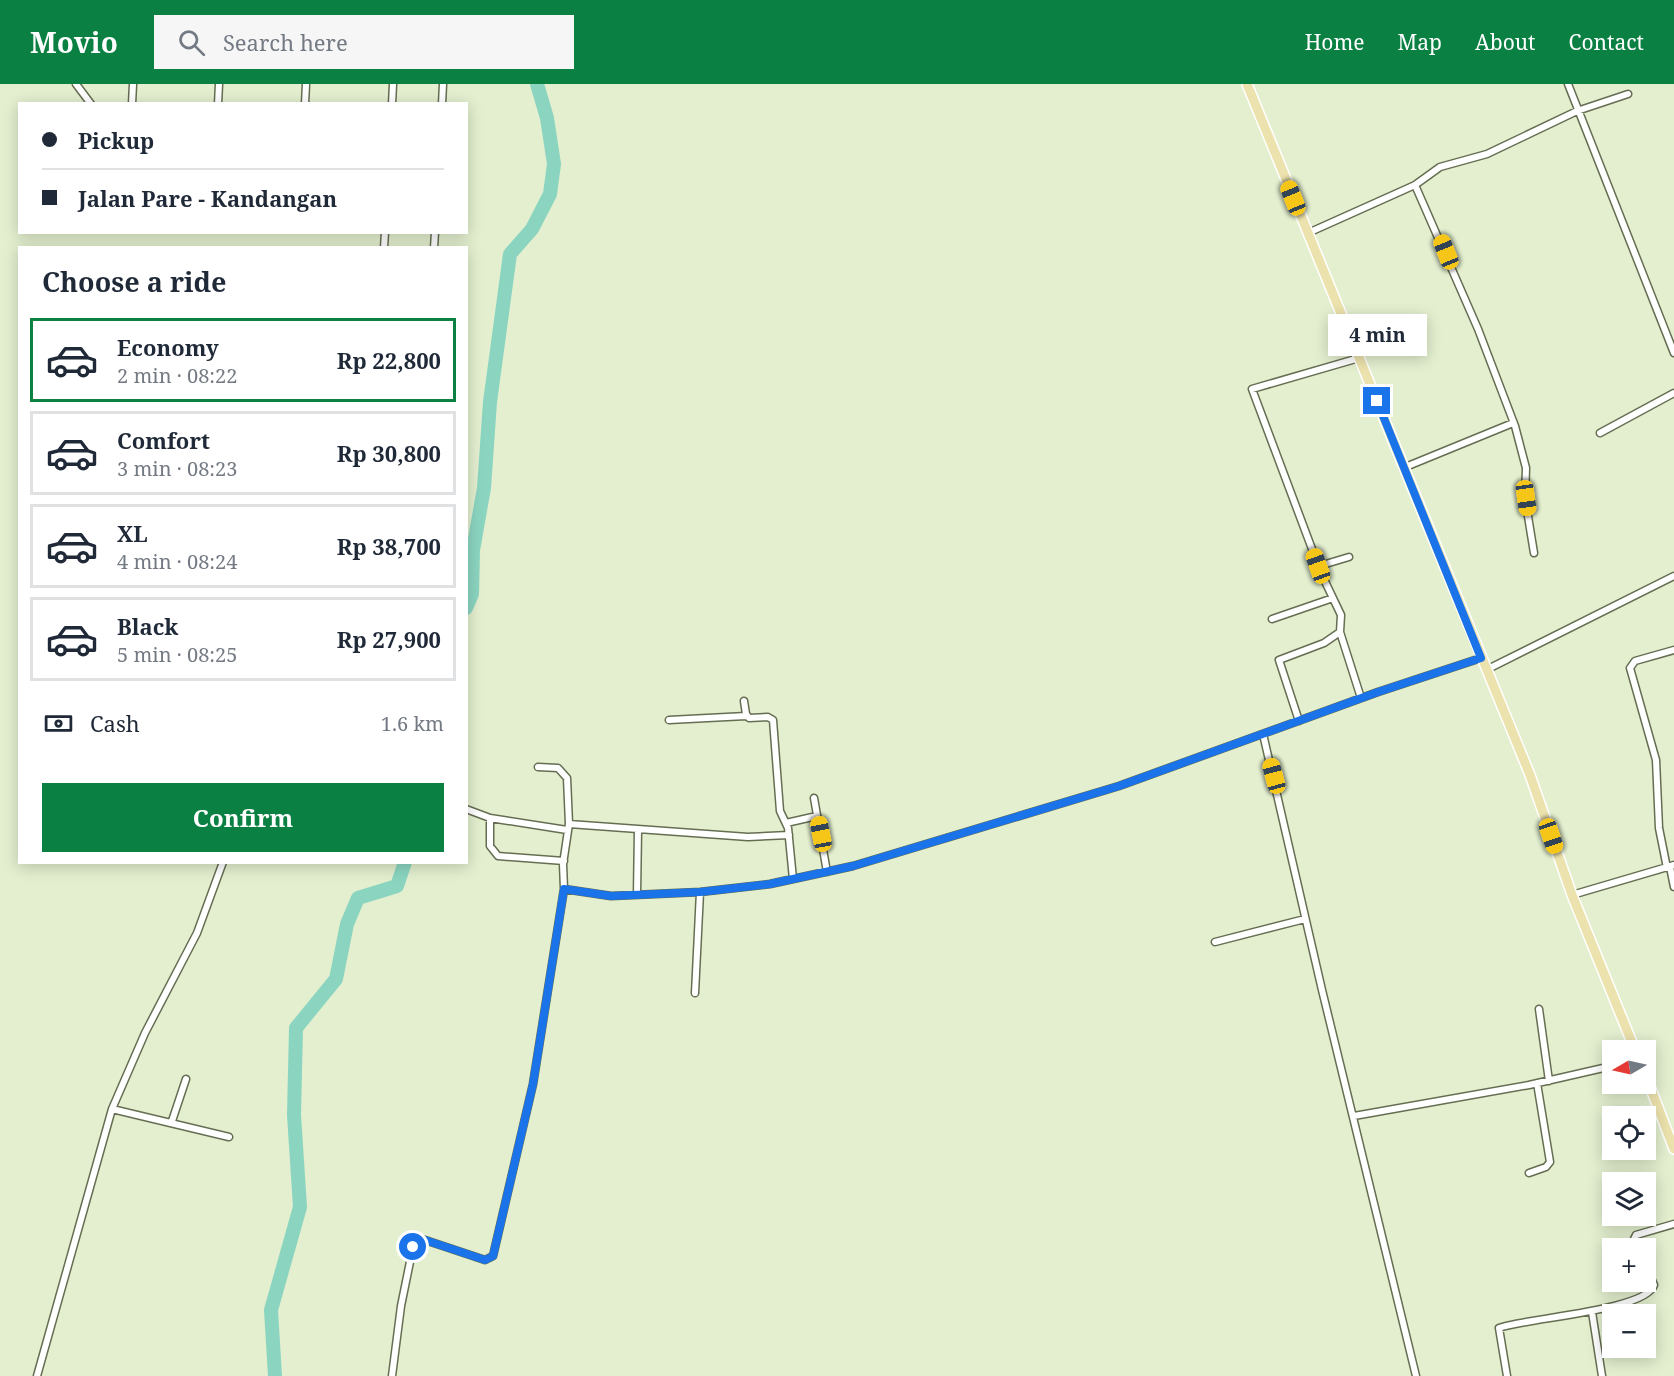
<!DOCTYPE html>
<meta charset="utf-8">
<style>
body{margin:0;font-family:"Noto Serif",serif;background:#f6f6f7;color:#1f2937;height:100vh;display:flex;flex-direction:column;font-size:22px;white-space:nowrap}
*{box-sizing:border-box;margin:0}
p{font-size:20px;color:#747a83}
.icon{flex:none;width:33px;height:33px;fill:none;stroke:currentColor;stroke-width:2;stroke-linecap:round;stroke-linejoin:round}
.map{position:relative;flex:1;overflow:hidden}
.panel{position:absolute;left:18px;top:162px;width:450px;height:618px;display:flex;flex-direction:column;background:#fff;border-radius:0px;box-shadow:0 3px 15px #0003}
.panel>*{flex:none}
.hud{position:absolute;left:18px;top:18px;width:450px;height:132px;border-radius:0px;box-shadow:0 3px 15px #0003;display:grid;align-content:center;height:132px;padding:0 24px;background:#fff}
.needle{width:39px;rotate:261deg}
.controls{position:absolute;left:1602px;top:956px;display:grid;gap:12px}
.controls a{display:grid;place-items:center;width:54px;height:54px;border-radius:0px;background:#fff;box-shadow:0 3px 15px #0003;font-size:30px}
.end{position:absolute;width:27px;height:27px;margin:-14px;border:8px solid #1a73e8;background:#fff;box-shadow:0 0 0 3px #fff}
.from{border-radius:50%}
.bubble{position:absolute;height:42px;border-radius:0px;background:#fff;box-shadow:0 3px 15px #0003;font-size:20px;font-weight:700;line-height:42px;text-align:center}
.car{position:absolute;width:18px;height:36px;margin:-18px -9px;border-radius:8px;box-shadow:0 0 4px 2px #0007;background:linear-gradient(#f5c518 24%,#345 0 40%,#f5c518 0 76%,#345 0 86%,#f5c518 0)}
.hud b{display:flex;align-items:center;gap:21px;height:57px;font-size:22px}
.hud b+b{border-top:2px solid #e0e1e3}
.hud i{width:15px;height:15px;background:#1f2937}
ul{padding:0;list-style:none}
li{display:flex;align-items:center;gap:18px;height:84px;margin:0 12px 9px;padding:0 12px;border:3px solid #e0e1e3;border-radius:0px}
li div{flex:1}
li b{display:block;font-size:22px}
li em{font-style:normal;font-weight:700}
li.on{border-color:#0b8043}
li>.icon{width:54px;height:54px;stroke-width:1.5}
h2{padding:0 24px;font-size:27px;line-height:72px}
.pay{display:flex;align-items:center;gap:15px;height:66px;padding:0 24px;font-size:22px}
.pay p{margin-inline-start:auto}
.primary-button{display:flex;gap:12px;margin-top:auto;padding:12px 24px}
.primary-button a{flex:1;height:69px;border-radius:0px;background:#0b8043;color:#fff;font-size:24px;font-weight:700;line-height:69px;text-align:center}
header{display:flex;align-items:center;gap:36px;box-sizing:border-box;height:84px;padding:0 30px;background:#0b8043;color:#fff}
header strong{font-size:28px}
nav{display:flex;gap:33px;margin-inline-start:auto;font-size:21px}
.search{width:420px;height:54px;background:#f6f6f7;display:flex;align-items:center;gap:15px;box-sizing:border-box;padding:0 21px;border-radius:0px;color:#747a83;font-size:22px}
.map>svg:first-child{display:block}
</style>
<header>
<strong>Movio</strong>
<div class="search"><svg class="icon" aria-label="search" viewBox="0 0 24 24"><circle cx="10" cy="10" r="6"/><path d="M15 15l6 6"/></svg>Search here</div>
<nav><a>Home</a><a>Map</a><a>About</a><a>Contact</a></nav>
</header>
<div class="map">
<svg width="1674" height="1292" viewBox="0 0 1674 1292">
<rect width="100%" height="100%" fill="#e3efcf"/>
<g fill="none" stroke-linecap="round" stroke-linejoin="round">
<path stroke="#8bd5c0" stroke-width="14" d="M 466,524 L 472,510 L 473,466 L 484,404 L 490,318 L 510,170 L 532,145 L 550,110 L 554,80 L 547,34 L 537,0
M 275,1292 L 271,1226 L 300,1123 L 294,1031 L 296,944 L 336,895 L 347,840 L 358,814 L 397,802 L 405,778"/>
<g stroke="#656e52" stroke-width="9">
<path id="street" d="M 76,0 L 91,20
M 1568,0 L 1674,269
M 132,20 L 133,0
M 218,20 L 219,0
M 305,20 L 306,0
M 392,20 L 393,0
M 442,20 L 443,0
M 1415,101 L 1440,83 L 1487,70 L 1577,27 L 1628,10
M 1308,149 L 1415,101 L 1478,245 L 1515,342 L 1526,384 L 1525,414 L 1534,469
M 384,164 L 385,148
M 434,164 L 435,148
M 1600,349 L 1674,309
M 1403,384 L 1513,339
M 1319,482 L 1349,473
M 1272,535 L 1333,514
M 1340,548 L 1361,614
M 1486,586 L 1674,492
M 744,617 L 746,630 L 749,634 L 768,633 L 773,636 L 780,727 L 788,744 L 793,795
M 669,636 L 746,632
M 1299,637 L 1279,576 L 1324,559 L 1340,548 L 1341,531 L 1321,489 L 1252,305 L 1359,274
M 1263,650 L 1322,906 L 1416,1292
M 538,683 L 558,684 L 567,694 L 569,740
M 814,714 L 827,788
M 466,725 L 490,734 L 567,746
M 490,734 L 490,762 L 498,772 L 564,777
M 786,739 L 817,732
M 1670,783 L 1674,803
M 1667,784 L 1659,744 L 1656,676 L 1630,584 L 1635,577 L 1674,566
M 564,805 L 563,780 L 569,740 L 748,753 L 789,751
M 637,811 L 638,745
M 1572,811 L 1674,781
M 1215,858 L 1305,835
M 695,909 L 700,808
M 1539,925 L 1549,997
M 112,1025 L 229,1053
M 1354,1032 L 1529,1001 L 1612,982
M 172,1037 L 186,995
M 1529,1089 L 1546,1083 L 1550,1078 L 1537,999
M 1637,1164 L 1634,1155 L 1636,1151 L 1674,1140
M 1592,1228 L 1602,1292
M 37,1292 L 112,1025 L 145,949 L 197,849 L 223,778
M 392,1292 L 401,1222 L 413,1163 L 417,1156 L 422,1155 L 485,1176 L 493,1172 L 533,1000 L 564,805 L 611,812 L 700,808 L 770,800 L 853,782 L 1119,702 L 1378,608 L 1481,574
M 1507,1292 L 1499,1244 C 1525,1234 1646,1227 1654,1201 L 1646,1182"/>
</g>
<g stroke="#fff" stroke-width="12">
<path id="primary" d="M 1247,0 L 1530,691 L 1572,811 L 1635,966
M 1646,992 L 1674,1065"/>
</g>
<use href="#street" stroke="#fff" stroke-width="6"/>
<use href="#primary" stroke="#ece2ad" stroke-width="9"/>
</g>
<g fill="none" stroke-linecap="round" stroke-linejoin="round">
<path stroke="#1a73e8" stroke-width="8" d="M 413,1163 L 417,1156 L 422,1155 L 485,1176 L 493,1172 L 533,1000 L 564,805 L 611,812 L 700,808 L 770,800 L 853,782 L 1119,702 L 1378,608 L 1481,574 L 1377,317"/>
</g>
</svg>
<div class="controls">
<a><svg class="needle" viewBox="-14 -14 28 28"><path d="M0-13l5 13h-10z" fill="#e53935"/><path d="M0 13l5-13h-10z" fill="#747a83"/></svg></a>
<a><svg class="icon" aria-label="locate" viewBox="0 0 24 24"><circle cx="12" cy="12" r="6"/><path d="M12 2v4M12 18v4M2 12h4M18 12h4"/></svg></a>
<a><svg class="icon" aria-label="layers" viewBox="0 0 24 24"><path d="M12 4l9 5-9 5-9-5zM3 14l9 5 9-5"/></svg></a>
<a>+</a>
<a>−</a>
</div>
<i class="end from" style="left:413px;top:1163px"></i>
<i class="end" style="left:1377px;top:317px"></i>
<div class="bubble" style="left:1328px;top:230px;width:99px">4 min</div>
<i class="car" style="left:1293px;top:114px;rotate:338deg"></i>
<i class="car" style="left:1446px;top:168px;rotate:338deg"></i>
<i class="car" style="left:1526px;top:414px;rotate:172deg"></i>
<i class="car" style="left:1318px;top:482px;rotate:340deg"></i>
<i class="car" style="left:1274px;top:692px;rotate:345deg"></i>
<i class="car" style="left:821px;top:750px;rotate:349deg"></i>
<i class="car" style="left:1551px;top:752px;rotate:161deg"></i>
<div class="hud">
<b><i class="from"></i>Pickup</b>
<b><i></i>Jalan Pare - Kandangan</b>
</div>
<section class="panel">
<h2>Choose a ride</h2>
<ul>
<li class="on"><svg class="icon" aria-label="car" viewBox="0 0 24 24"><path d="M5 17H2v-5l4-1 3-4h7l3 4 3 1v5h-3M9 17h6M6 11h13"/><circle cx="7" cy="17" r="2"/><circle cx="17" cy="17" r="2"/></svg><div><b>Economy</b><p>2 min · 08:22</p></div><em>Rp 22,800</em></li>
<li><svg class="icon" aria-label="car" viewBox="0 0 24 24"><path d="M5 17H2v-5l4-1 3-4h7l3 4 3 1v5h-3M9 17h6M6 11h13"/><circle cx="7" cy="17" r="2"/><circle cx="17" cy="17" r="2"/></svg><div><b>Comfort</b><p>3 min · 08:23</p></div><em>Rp 30,800</em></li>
<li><svg class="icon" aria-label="car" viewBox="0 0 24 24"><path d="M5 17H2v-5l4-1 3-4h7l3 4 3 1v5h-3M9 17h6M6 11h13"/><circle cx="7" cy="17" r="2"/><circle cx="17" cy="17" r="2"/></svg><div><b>XL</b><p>4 min · 08:24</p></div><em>Rp 38,700</em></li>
<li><svg class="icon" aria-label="car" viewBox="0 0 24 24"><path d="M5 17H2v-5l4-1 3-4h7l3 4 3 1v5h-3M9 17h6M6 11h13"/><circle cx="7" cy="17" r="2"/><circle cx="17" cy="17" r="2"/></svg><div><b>Black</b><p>5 min · 08:25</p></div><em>Rp 27,900</em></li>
</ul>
<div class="pay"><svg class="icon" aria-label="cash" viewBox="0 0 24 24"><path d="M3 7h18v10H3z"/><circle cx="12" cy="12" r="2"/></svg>Cash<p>1.6 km</p></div>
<div class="primary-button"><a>Confirm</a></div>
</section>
</div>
